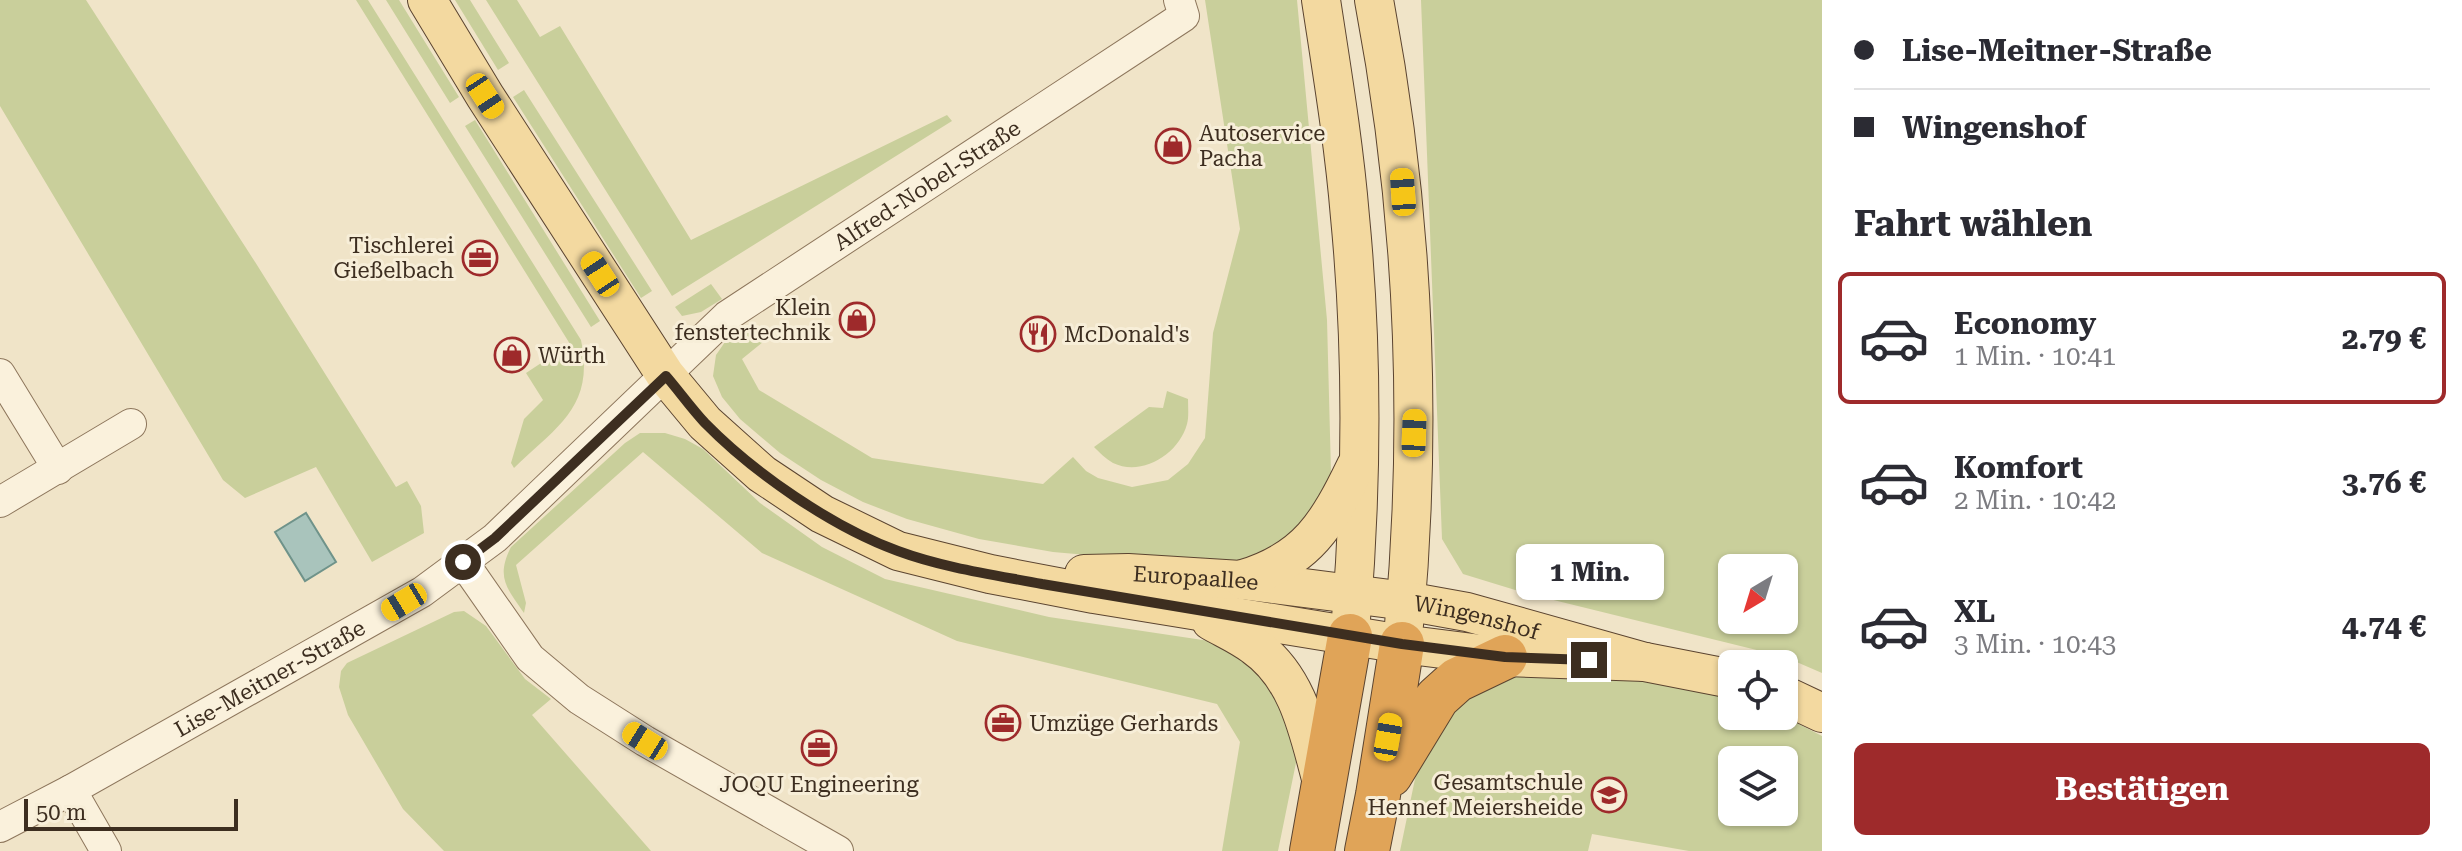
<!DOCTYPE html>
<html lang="de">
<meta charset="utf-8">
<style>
body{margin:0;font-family:"Roboto Serif",serif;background:#f2f2f3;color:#2b2b33;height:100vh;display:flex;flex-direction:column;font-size:30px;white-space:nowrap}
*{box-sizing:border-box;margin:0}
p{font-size:26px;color:#7c7c81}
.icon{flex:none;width:44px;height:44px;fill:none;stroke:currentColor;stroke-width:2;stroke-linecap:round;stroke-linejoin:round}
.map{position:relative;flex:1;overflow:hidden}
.sheet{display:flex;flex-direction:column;background:#fff;width:640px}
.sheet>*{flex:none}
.guide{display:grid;align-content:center;height:176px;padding:0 32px;background:#fff}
.needle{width:52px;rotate:218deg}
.fabs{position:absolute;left:1718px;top:554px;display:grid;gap:16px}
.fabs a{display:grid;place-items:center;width:80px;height:80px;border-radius:12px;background:#fff;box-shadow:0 2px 6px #0004;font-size:40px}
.scale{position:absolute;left:24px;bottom:20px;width:214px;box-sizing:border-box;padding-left:8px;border:4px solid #3d2e20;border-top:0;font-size:22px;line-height:28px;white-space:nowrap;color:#3d2e20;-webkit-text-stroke:6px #f7eed8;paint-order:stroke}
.end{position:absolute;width:36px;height:36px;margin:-18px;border:10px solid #3d2e20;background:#fff;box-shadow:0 0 0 4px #fff}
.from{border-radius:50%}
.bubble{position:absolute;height:56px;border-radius:12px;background:#fff;box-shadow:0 2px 6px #0004;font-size:26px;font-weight:700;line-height:56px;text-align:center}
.car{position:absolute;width:24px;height:48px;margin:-24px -12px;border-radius:10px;box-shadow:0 0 6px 2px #0007;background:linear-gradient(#f5c518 24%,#345 0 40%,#f5c518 0 76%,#345 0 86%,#f5c518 0)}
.guide b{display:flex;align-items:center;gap:28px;height:76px;font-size:30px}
.guide b+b{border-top:2px solid #e1e1e2}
.guide i{width:20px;height:20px;background:#2b2b33}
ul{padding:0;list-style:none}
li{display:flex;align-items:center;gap:24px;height:132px;margin:0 16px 12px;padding:0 16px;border:4px solid transparent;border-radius:12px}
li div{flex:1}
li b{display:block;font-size:30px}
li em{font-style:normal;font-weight:700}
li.selected{border-color:#9e2a2b}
li>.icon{width:72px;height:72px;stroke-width:1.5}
h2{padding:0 32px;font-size:36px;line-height:96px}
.button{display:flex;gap:16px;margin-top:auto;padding:16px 32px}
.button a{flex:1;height:92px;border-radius:12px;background:#9e2a2b;color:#fff;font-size:32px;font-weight:700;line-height:92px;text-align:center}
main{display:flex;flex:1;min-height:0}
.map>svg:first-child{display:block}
</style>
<main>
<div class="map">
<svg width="1822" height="851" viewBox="0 0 1822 851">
<rect width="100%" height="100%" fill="#f0e4c8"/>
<path fill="#c9cf9b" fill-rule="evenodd" d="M 0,0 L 86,0 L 257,265 L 396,487 L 407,481 L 421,506 L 424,533 L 372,562 L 316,467 L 245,498 L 223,480 L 0,106 Z
M 356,0 L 368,0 L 581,340 C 595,407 557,426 514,468 L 511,463 L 524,419 L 543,400 L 526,373 L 570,344 Z
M 386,0 L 399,0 L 459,97 L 450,103 Z
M 455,0 L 470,0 L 509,63 L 498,70 Z
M 486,0 L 517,0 L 540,37 L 560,26 L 691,240 L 947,115 L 952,121 L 672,296 Z
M 1205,0 L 1297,0 L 1327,320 L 1331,473 L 1315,513 L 1294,540 L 1235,568 L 1053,552 L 979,539 L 907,519 L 863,502 L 821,480 L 780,453 L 740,419 L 722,397 L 713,376 L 716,355 L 734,329 L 747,331 L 763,342 L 742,359 L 759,390 L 872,458 L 1043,484 L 1073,457 L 1086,471 L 1098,478 L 1132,487 L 1168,480 L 1188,464 L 1205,438 L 1213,333 L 1240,229 Z
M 1421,0 L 1822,0 L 1822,673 L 1785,657 L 1525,593 L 1463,574 L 1442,539 ZM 1732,568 L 1784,568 L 1784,620 L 1732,620 Z
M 524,90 L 652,291 L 641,298 L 513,97 Z
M 475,120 L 600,321 L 591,327 L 465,126 Z
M 711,284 L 722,299 L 701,312 L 682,316 L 675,307 Z
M 1167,391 L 1188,399 C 1188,407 1189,417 1187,424 C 1179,454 1142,477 1113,463 C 1106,459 1099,452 1094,447 L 1149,407 L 1163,408 Z
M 640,433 L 665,433 L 685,439 L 703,449 L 760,503 L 822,547 L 885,579 L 1049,617 L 1216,642 L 1255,660 L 1284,692 L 1298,753 L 1278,851 L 1222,851 L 1240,742 L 1217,704 L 957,641 L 762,553 L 643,452 L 516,565 L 526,603 L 524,613 C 506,587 496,577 511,547 L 625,443 Z
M 464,611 L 486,626 L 525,679 L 551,699 L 532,715 L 651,851 L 444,851 L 403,809 L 348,715 L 339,687 L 341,671 L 347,663 L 454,612 Z
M 1563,670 L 1679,685 L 1732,698 L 1732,716 L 1783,716 L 1822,736 L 1822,851 L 1689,851 L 1592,834 L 1588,851 L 1400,851 L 1415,779 L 1439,716 L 1478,681 ZM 1732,760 L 1784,760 L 1784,812 L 1732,812 Z"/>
<path fill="#a9c4bc" stroke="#6f938a" stroke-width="2" d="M 306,513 L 336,562 L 305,581 L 275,532 Z"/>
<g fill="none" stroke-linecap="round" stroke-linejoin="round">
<g stroke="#8d765c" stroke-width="32">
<g id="minor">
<path d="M 0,374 L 58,469"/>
<path d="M 0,502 L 131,424"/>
<path d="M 463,562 L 530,658 L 579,699 L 645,741 L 838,851"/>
<path d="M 71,790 L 106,851"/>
<path id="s1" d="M 0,827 L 71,790 L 422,592 L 495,538 L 727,316 L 1184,16 L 1179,0"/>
</g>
</g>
<g stroke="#5b4430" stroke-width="40">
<g id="major">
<path d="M 427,0 L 485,96 L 666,376 L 705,423 L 762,474 L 822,514 L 898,551 L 990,574 L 1094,594 L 1402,644 L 1505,657 L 1645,662"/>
<path d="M 1321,0 C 1332,72 1344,144 1350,217 C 1363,351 1362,485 1351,619"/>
<path d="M 1374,0 C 1413,206 1423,417 1404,625"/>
<path id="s2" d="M 1084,574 L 1128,573 L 1241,580 L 1406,601 L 1467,612 L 1645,662 L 1732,679"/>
<path d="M 1243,579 C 1307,560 1328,524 1356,466"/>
<path d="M 1211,621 C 1225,629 1241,636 1254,646 C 1300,678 1309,736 1323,786"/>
<path d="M 1784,695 L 1822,713"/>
</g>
</g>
<g stroke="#5b4430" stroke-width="46">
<path id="highway" d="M 1390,775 L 1437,698 L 1457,680 L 1505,657
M 1312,851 L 1350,636
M 1367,851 L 1378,795 L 1402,644"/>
</g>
<use href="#minor" stroke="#faf1dc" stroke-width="30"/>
<use href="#major" stroke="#f3d9a0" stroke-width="38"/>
<use href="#highway" stroke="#e0a458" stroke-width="44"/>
</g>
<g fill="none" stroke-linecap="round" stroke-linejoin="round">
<path stroke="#3d2e20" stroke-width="10" d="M 463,562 L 495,538 L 666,376 C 679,391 691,408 705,423 C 754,473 832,527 898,551 C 944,568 995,575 1042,584 L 1402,644 L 1505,657 L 1589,660"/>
</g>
<defs>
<g id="shop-ring" transform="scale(1.8)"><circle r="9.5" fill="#f7eed8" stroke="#9e2a2b" stroke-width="1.5"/><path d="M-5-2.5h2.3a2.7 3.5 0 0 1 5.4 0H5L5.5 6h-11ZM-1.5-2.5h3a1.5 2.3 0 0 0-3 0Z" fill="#9e2a2b"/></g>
<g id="office-ring" transform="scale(1.8)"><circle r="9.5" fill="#f7eed8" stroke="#9e2a2b" stroke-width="1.5"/><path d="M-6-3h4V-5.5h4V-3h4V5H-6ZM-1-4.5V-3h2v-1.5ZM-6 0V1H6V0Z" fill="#9e2a2b"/></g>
<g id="restaurant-ring" transform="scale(1.8)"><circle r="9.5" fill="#f7eed8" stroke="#9e2a2b" stroke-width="1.5"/><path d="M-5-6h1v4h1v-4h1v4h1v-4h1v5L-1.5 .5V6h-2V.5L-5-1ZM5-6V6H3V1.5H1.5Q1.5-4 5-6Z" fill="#9e2a2b"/></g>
<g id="school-ring" transform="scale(1.8)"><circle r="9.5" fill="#f7eed8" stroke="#9e2a2b" stroke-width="1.5"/><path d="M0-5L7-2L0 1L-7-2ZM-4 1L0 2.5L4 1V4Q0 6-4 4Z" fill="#9e2a2b"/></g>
</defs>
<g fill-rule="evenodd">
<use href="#shop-ring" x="1173" y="146"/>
<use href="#office-ring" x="480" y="258"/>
<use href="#shop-ring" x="857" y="320"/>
<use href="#restaurant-ring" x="1038" y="334"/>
<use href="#shop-ring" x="512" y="355"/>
<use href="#office-ring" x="1003" y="723"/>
<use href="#office-ring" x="819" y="748"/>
<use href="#school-ring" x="1609" y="795"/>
</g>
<g text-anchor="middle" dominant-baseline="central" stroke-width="6" stroke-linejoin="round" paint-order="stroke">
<g font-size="22" fill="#3d2e20" stroke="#f7eed8" text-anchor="start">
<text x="1199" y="133">Autoservice<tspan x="1199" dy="25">Pacha</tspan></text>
<text x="454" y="245" text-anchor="end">Tischlerei<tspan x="454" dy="25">Gießelbach</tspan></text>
<text x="831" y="307" text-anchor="end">Klein<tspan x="831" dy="25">fenstertechnik</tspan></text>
<text x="1064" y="334">McDonald's</text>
<text x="538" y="355">Würth</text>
<text x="1029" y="723">Umzüge Gerhards</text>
<text x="1583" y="782" text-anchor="end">Gesamtschule<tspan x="1583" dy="25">Hennef Meiersheide</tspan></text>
<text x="819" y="784" text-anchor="middle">JOQU Engineering</text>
</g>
<g font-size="22" fill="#3d2e20" stroke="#f7eed8">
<text stroke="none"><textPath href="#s1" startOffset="1134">Alfred-Nobel-Straße</textPath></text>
<text stroke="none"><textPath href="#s2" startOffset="112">Europaallee</textPath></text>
<text stroke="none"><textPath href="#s2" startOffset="396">Wingenshof</textPath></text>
<text stroke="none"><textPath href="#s1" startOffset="308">Lise-Meitner-Straße</textPath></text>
</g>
</g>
</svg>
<div class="fabs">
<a><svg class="needle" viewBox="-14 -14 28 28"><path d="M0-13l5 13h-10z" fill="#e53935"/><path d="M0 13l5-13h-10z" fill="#7c7c81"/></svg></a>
<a><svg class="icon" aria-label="locate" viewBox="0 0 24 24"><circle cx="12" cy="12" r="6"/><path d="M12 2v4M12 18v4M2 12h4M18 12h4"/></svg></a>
<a><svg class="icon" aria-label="layers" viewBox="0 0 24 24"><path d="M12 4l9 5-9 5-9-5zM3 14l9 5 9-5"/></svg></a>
</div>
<div class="scale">50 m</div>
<i class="end from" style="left:463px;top:562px"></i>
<i class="end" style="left:1589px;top:660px"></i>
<div class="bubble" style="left:1516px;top:544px;width:148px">1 Min.</div>
<i class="car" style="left:485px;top:96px;rotate:147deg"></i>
<i class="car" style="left:1403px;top:192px;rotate:356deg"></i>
<i class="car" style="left:600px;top:274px;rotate:327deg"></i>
<i class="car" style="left:1414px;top:433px;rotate:2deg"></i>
<i class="car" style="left:404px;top:602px;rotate:239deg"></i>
<i class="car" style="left:1388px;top:737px;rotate:10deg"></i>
<i class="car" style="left:645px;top:741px;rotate:302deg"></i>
</div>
<section class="sheet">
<div class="guide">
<b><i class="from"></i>Lise-Meitner-Straße</b>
<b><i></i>Wingenshof</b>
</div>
<h2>Fahrt wählen</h2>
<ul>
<li class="selected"><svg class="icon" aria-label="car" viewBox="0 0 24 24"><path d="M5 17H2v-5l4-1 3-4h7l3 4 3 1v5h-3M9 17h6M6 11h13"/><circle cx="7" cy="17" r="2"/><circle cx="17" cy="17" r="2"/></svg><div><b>Economy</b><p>1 Min. · 10:41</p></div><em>2.79 €</em></li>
<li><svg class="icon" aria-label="car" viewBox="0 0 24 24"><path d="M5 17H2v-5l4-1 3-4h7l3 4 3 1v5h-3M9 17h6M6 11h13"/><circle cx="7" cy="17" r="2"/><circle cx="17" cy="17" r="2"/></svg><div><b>Komfort</b><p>2 Min. · 10:42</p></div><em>3.76 €</em></li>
<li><svg class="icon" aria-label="car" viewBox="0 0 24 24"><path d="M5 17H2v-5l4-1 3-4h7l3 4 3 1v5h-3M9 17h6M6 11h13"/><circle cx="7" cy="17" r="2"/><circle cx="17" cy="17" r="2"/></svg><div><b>XL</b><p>3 Min. · 10:43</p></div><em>4.74 €</em></li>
</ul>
<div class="button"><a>Bestätigen</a></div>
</section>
</main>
